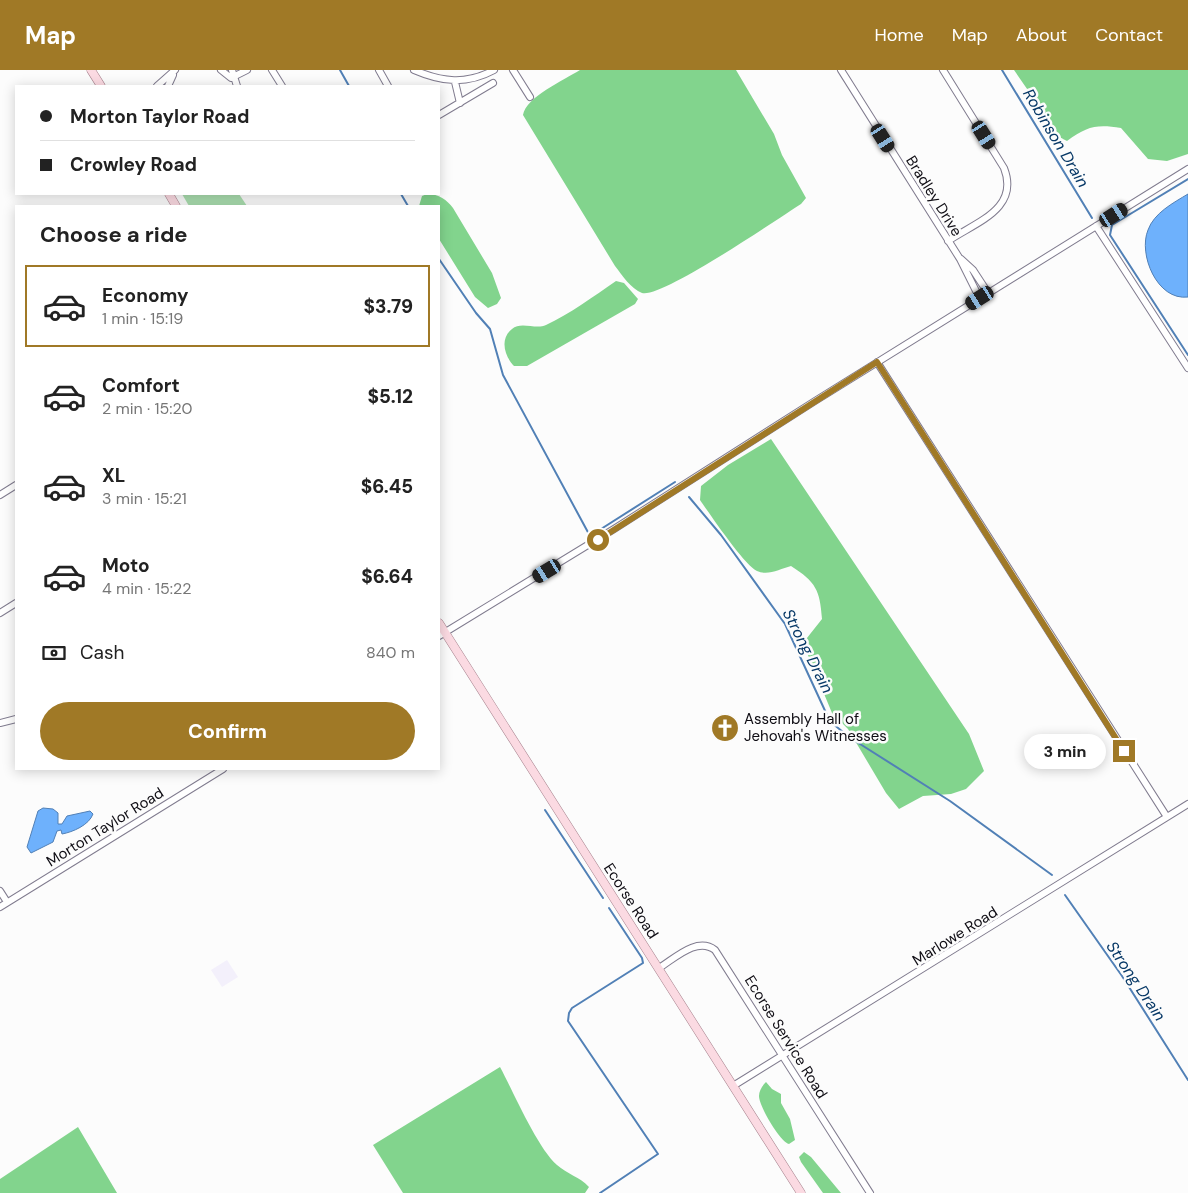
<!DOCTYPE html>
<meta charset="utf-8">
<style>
body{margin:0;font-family:"DM Sans",sans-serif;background:#f2f2f2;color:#222;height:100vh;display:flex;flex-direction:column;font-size:19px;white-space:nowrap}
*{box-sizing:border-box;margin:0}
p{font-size:16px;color:#767676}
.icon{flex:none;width:28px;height:28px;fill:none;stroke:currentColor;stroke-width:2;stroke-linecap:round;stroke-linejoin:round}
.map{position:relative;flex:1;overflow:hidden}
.panel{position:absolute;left:15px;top:135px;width:425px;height:565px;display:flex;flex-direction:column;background:#fff;border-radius:0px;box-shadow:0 2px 12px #0003}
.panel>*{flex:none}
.top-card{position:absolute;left:15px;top:15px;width:425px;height:110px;border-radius:0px;box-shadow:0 2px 12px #0003;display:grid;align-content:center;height:110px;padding:0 25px;background:#fff}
.end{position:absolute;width:22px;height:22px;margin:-11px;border:6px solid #a07926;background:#fff;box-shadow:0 0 0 2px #fff}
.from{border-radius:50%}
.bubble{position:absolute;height:35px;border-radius:18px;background:#fff;box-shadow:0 2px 12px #0003;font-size:16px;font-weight:800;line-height:35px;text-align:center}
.car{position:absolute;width:15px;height:30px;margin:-15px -8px;border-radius:6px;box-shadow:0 0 4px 1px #0007;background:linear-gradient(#222 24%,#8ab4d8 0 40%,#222 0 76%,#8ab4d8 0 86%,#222 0)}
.top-card b{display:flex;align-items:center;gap:18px;height:48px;font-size:19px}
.top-card b+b{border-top:1px solid #e0e0e0}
.top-card i{width:12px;height:12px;background:#222}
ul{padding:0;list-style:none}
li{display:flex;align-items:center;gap:15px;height:82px;margin:0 10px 8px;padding:0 15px;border:2px solid transparent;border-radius:0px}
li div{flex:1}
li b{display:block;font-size:19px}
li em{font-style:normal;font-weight:800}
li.selected{border-color:#a07926}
li>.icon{width:45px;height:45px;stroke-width:1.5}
h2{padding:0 25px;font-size:22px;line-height:60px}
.pay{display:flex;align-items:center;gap:12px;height:55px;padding:0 25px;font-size:19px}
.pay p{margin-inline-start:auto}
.primary-button{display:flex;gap:10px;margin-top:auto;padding:10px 25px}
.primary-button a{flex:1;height:58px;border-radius:30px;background:#a07926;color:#fff;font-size:20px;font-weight:800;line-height:58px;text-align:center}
header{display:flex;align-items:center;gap:30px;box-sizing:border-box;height:70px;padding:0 25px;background:#a07926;color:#fff}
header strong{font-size:24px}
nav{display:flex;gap:28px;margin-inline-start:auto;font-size:18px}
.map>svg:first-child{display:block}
</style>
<header>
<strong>Map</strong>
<nav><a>Home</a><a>Map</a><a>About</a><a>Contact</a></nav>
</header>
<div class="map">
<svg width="1188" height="1123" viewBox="0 0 1188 1123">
<rect width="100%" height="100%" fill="#fcfcfc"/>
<path fill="#f3f0fb" d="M 227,890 L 238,907 L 222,917 L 211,900 Z"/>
<path fill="#aadeaf" d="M 182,124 L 239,124 L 247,136 L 189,136 Z"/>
<path fill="#82d48d" d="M 580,0 L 736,0 L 774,64 L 782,85 L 806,128 L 801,134 C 779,148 661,229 642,223 C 631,219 622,205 615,196 L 523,45 C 526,27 564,10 580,0 Z
M 1014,0 L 1188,0 L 1188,84 L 1167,91 L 1148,89 L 1121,58 C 1097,54 1087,56 1067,71 L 1061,68 Z
M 427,124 C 439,124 447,130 453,138 L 492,203 L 501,228 L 497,234 L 488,238 L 475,227 L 439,169 L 439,136 L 419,136 L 422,126 Z
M 616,211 L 624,213 L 638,229 L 635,234 L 527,296 L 514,296 C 505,287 499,269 512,259 C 521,251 536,260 546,255 C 570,244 594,226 616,211 Z
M 771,369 L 969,664 L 984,701 L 966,719 L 951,724 L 923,726 L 899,739 L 886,723 L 848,659 L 832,643 L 803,573 L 822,549 C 820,520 816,512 791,496 C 780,499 768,506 757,501 C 745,496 709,443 700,430 L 701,416 L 728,395 Z
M 500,997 C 514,1023 537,1077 557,1095 C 567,1104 580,1107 589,1117 L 585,1123 L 403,1123 L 373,1075 Z
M 766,1012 L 772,1019 L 781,1024 L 781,1033 L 790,1049 L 795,1070 L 789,1074 C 780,1072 759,1036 759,1026 C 759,1021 762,1016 766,1012 Z
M 78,1057 L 117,1123 L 0,1123 L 0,1109 Z
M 804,1082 L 811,1087 L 841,1123 L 823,1123 L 801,1092 L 799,1087 Z"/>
<path fill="#6eb1fc" stroke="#5180b6" d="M 1188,124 L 1188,227 C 1157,231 1138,184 1148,160 C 1154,143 1173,133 1188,124 Z
M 43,738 L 53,739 L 58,743 L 58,754 L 62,754 L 67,746 L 90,741 L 93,744 C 89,755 73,762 62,764 L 61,760 L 57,761 L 53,772 L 31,783 L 27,777 L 38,741 Z"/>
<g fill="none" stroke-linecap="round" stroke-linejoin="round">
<path stroke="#5180b6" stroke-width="2" d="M 340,0 L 349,16
M 1002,0 L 1092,148
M 1188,109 L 1112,155 L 1110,165 L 1188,285
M 401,124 L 408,136
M 439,189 L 476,243 L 490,259 L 503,305 L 590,466 L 675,412
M 689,427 L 721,465 L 785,554 L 827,645 L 832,653 L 849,667 L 950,731 L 1052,805
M 545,740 L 603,828
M 1065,825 L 1122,906 L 1188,1010
M 600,1123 L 658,1084 L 568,951 L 569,943 L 572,938 L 643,893 L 642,888 L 609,838"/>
<g stroke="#817c8f" stroke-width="8">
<path id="minor" d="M 221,0 L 231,8 L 247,0
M 232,0 L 237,16
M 272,0 L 282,16
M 379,0 L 388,16
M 414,0 C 442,12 466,15 494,0
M 513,0 L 530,27
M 841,0 L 960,189 L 980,229
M 943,0 L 1004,98 C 1020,139 976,152 948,171
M 455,12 L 460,33
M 157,16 L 175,0
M 168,16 L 173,5
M 439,45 L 493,13
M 1096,156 L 1188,298
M 961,189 L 973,200 L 988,223
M 877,292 L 1167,747
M 0,425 L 16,415
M 0,543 L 16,533
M 439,566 L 614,459 L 815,331 L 1188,99
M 0,653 L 16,649
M 0,821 L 7,832
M 0,837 L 223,699
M 659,898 C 674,889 697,866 715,880 L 870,1123
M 733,1016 L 1188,734"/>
</g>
<g stroke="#a6828d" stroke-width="9">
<path id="major" d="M 91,0 L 101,16
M 169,124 L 176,136
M 439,553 L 801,1123"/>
</g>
<use href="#minor" stroke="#fff" stroke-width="6"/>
<use href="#major" stroke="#fbdae2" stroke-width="8"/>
</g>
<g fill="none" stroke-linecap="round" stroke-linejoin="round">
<path stroke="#a07926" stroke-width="6" d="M 598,470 L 877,292 L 1124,681"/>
</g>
<defs>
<g id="church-disc" transform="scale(1.4375)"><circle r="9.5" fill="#a07926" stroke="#fcfcfc"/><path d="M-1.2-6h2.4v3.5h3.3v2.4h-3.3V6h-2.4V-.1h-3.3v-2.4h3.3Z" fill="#fff"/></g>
</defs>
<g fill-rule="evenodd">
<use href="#church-disc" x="725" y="658"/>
</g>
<g text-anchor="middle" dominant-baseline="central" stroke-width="5" stroke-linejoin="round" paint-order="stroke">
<g font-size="15" fill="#0e0c13" stroke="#fcfcfc">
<text transform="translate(934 126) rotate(58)">Bradley Drive</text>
<text transform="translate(105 757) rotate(-32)">Morton Taylor Road</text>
<text transform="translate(631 831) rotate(57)">Ecorse Road</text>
<text transform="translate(955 866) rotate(-32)">Marlowe Road</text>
<text transform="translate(786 967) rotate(58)">Ecorse Service Road</text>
</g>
<g font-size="15" fill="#0e0c13" stroke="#fcfcfc" text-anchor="start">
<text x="744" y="649">Assembly Hall of<tspan x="744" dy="17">Jehovah's Witnesses</tspan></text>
</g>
<g font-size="16" font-style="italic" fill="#083967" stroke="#fcfcfc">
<text transform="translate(1056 68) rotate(59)">Robinson Drain</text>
<text transform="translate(808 581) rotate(63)">Strong Drain</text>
<text transform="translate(1136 911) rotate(56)">Strong Drain</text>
</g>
</g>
</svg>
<i class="end from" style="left:598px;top:470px"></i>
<i class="end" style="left:1124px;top:681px"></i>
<div class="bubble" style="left:1024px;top:664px;width:82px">3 min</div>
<i class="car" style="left:984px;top:65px;rotate:148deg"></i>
<i class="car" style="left:883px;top:68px;rotate:148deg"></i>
<i class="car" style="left:1114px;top:145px;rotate:58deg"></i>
<i class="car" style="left:980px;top:228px;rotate:238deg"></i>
<i class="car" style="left:547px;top:501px;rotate:239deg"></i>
<div class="top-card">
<b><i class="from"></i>Morton Taylor Road</b>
<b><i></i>Crowley Road</b>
</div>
<section class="panel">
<h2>Choose a ride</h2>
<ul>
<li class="selected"><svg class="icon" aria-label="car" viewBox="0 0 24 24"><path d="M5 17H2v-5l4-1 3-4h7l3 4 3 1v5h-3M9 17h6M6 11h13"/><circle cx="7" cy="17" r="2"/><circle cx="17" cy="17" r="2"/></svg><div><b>Economy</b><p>1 min · 15:19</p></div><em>$3.79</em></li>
<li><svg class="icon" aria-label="car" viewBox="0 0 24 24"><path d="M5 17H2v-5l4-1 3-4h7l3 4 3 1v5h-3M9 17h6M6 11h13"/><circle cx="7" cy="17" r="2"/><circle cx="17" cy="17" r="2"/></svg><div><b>Comfort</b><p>2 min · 15:20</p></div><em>$5.12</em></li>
<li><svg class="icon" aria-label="car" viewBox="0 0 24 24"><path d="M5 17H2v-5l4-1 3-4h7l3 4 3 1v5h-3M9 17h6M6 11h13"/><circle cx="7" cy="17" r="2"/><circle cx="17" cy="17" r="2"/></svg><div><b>XL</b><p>3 min · 15:21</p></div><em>$6.45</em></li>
<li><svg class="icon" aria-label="car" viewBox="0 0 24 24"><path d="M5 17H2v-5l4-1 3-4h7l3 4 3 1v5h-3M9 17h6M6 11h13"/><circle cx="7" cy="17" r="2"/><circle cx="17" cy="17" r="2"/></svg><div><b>Moto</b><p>4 min · 15:22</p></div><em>$6.64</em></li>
</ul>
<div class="pay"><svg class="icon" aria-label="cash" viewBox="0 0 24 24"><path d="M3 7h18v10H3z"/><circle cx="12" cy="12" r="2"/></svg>Cash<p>840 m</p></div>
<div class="primary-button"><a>Confirm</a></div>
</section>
</div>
